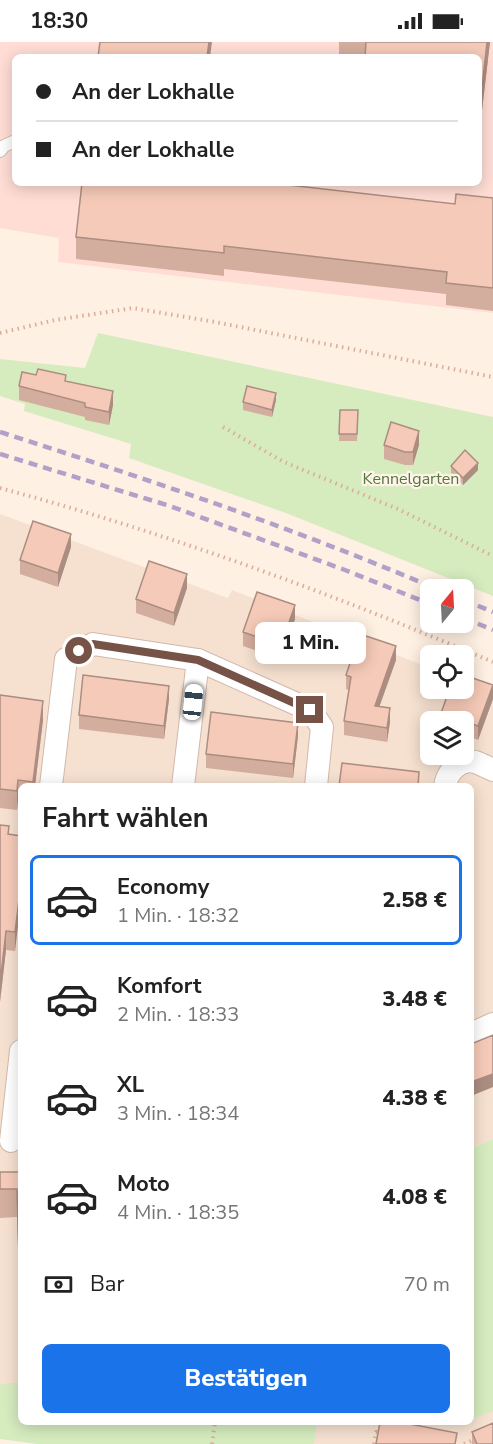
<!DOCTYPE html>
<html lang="de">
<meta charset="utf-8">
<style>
body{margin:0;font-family:"Nunito Sans",sans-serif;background:#f2f2f2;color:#222;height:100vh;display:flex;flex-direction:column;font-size:22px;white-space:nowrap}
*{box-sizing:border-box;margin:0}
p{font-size:20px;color:#767676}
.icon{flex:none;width:33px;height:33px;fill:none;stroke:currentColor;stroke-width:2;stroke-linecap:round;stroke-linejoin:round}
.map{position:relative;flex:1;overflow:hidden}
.sheet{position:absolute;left:18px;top:741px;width:456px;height:642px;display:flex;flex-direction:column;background:#fff;border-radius:9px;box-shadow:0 3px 15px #0003}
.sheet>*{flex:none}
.hud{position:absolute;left:12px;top:12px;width:470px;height:132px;border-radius:9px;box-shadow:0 3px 15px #0003;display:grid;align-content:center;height:132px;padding:0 24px;background:#fff}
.needle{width:39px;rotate:18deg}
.tools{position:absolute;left:420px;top:537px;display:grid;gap:12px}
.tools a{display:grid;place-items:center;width:54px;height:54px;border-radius:9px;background:#fff;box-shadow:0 3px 15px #0003;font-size:30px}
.end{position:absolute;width:27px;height:27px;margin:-14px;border:8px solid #775347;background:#fff;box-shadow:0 0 0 3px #fff}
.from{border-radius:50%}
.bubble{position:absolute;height:42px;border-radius:9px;background:#fff;box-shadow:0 3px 15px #0003;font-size:20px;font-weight:800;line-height:42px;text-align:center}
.car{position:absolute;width:18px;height:36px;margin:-18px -9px;border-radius:8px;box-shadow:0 0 4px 2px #0007;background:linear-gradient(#fff 24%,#345 0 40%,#fff 0 76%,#345 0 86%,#fff 0)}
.hud b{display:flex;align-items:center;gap:21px;height:57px;font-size:22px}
.hud b+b{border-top:2px solid #e0e0e0}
.hud i{width:15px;height:15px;background:#222}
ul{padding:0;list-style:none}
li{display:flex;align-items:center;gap:18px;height:90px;margin:0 12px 9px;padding:0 12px;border:3px solid transparent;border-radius:9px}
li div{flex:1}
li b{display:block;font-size:22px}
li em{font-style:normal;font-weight:800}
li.on{border-color:#1a73e8}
li>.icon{width:54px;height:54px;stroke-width:1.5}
h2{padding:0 24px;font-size:27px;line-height:72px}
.pay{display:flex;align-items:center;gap:15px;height:66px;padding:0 24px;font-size:22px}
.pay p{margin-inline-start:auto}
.primary-button{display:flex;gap:12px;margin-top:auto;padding:12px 24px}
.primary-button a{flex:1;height:69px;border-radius:9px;background:#1a73e8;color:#fff;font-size:24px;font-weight:800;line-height:69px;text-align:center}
.status{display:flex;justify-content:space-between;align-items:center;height:42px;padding:0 30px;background:#fff;direction:ltr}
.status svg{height:16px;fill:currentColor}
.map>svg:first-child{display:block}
</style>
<div class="status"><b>18:30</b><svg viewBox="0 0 49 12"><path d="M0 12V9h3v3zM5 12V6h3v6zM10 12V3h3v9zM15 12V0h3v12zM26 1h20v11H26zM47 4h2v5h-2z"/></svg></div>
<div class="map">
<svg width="493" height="1402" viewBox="0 0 493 1402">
<rect width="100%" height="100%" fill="#fef0e2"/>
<path fill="#f6e1d0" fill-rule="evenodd" d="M 0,472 L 228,556 L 232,548 L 430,626 L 430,646 L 464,646 L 464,639 L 493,651 L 493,1097 L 471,1107 L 471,744 L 21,744 L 21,1340 L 0,1342 ZM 430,680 L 464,680 L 464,712 L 430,712 Z
M 493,1137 L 493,1402 L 69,1402 L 100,1380 L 471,1380 L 471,1146 Z"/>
<path fill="#ffddd5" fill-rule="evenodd" d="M 0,0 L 493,0 L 493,271 L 58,220 L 59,196 L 0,186 ZM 15,15 L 478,15 L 478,141 L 15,141 Z"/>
<path fill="#d6ecbf" d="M 98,291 L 493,375 L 493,554 L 286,471 L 129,416 L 131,402 L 24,369 L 25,362 L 0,354 L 0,317 L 85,326 Z
M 493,1097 L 493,1369 L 471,1377 L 471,1107 Z
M 21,1340 L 21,1380 L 317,1380 L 314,1402 L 37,1402 L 0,1397 L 0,1342 Z"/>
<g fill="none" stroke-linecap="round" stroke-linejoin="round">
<g stroke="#d2b8ab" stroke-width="14">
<path id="service" d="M 0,109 L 4,104 L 15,99"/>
</g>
<g stroke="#d2b8ab" stroke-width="24">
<path id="minor" d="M 51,744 L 66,617 L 93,602 L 198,618 L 310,668 L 322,685 L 316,744
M 183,744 L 198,618
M 445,744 C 447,730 460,716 475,720 C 481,722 487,725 493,728
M 471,992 L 493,982
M 11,1099 L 21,1009"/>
</g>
<path stroke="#daad9b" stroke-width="4" stroke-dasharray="1.5 4.5" stroke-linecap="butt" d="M 0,291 L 55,278 L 133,266 L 210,279 L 493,335
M 223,385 L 284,420 L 398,467 L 493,514
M 0,446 C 168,491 333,552 493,620
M 212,1402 L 215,1380
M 374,1402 L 376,1390 L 381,1391
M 464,1402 L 476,1397"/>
<use href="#service" stroke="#fff" stroke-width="12"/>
<use href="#minor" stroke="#fff" stroke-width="22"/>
<path stroke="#b1a0c8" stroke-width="4.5" stroke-dasharray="9 6" stroke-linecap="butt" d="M 0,390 C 150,438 294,486 439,548
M 0,412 L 170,464 L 345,528 L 430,562
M 464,558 L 493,570
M 464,576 L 493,588"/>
</g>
<path fill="#d3ae9e" d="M 339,0 L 490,0 L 482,68 L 478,68 L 478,15 L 339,15 Z
M 493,156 L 493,269 L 446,263 L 446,252 L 224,227 L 224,234 L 76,217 L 76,195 L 455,162 Z
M 36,333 L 66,339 L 113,363 L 109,383 L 85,378 L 85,375 L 19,358 L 19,344 Z
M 276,358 L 272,375 L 243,368 L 243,360 Z
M 340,368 L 358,368 L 357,399 L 339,399 Z
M 384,403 L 419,403 L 413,423 L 405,423 L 384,417 Z
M 451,424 L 478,428 L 463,443 L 451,431 Z
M 71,505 L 58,545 L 20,532 L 20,518 Z
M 187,546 L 174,584 L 136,571 L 136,557 Z
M 295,577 L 281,617 L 243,604 L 243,590 Z
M 396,618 L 379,665 L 390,680 L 387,700 L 344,693 L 344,679 L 349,648 L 346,647 L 346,633 Z
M 0,653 L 43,678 L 35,744 L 21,744 L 21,758 L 18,757 L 17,768 L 0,766 Z
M 169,657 L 164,697 L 79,687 L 79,673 Z
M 493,657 L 478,698 L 464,693 L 464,680 L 441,680 L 441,671 Z
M 298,694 L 293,736 L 206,726 L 206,712 Z
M 9,792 L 21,794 L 15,909 L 6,908 L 0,960 Z
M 0,1130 L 21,1130 L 21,1243 L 19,1243 L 17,1175 L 0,1176 Z
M 472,1390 L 493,1402 L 472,1402 Z"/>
<path fill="#ac8d81" d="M 209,0 L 212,0 L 210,15 L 207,15 Z
M 487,0 L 490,0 L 482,68 L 482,46 Z
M 113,349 L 113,363 L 109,383 L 109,370 Z
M 276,351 L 276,358 L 272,375 L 272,368 Z
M 419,389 L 419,403 L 413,423 L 413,410 Z
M 478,421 L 478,428 L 463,443 L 463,436 Z
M 71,492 L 71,505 L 58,545 L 58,531 Z
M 187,532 L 187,546 L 174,584 L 174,571 Z
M 295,563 L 295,577 L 281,617 L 281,603 Z
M 396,604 L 396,618 L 375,677 L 375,664 Z
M 493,643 L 493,657 L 478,698 L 478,684 Z
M 169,644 L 169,657 L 164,697 L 164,684 Z
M 43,659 L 43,678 L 35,744 L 33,744 Z
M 390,666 L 390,680 L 387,700 L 387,686 Z
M 298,681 L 298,694 L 293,736 L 293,722 Z
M 18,738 L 18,757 L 17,768 L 17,749 Z
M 21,841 L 21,860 L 15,909 L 15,890 Z
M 6,889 L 6,908 L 0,960 L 0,941 Z
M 493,1032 L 493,1045 L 471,1054 L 471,1040 Z"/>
<path fill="#f5cab8" stroke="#ac8d81" stroke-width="1.5" d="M 100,0 L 209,0 L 207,15 L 98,15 Z
M 366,0 L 487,0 L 482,46 L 478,46 L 478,15 L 365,15 Z
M 82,141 L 271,141 L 455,162 L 456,152 L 493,156 L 493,246 L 446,241 L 447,230 L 224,204 L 224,211 L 76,195 Z
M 38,327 L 66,333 L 65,339 L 113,349 L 109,370 L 85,365 L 85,361 L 19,344 L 22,330 L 36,333 Z
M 247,344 L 276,351 L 272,368 L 243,360 Z
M 340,368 L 358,368 L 357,392 L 339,392 Z
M 391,380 L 419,389 L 413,410 L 405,410 L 384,403 Z
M 465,408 L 478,421 L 463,436 L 451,424 Z
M 33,479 L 71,492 L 58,531 L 20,518 Z
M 149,519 L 187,532 L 174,571 L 136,557 Z
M 257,550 L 295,563 L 281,603 L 243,590 Z
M 360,592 L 396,604 L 375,664 L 390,666 L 387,686 L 344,679 L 351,635 L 346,633 Z
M 83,633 L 169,644 L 164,684 L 79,673 Z
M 464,633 L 493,643 L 478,684 L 441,671 L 450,646 L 464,646 Z
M 0,653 L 43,659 L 33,740 L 18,738 L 17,749 L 0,747 Z
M 211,670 L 298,681 L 293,722 L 206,712 Z
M 342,721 L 419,730 L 418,744 L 339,744 Z
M 0,783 L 9,784 L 8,792 L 21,794 L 21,841 L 15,890 L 6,889 L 0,941 Z
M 493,993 L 493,1032 L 471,1040 L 471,1002 Z
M 0,1130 L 21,1130 L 21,1214 L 19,1214 L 17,1147 L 0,1147 Z
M 380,1380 L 399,1380 L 457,1391 L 455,1402 L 376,1402 Z
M 493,1381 L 493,1402 L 477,1402 L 472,1390 Z"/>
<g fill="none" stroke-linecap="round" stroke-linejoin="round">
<path stroke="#775347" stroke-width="8" d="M 79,609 L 93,602 L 198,618 L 310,668"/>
</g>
<g text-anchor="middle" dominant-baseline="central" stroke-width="4.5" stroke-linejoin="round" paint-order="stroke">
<g font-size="16" fill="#53783c" stroke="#fff4e9">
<text x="411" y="437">Kennelgarten</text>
</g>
</g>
</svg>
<div class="tools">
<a><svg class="needle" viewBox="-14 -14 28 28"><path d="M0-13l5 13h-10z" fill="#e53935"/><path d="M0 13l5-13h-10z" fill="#767676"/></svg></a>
<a><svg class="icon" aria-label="locate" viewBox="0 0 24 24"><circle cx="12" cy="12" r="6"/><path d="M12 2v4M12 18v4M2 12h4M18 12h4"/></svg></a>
<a><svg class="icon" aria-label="layers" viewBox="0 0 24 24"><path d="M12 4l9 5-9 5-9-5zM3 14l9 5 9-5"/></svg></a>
</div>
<i class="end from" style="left:79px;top:609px"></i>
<i class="end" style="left:310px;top:668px"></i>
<div class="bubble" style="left:255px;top:580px;width:111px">1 Min.</div>
<i class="car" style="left:193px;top:660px;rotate:6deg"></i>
<div class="hud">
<b><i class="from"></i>An der Lokhalle</b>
<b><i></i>An der Lokhalle</b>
</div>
<section class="sheet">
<h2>Fahrt wählen</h2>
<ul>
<li class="on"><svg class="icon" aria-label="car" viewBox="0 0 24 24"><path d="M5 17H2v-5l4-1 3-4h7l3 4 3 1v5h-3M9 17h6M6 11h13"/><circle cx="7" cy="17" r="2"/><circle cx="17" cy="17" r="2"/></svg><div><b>Economy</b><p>1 Min. · 18:32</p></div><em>2.58 €</em></li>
<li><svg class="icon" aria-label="car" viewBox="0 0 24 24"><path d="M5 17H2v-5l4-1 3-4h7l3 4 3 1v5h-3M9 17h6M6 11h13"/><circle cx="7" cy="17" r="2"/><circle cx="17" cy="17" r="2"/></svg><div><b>Komfort</b><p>2 Min. · 18:33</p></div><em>3.48 €</em></li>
<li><svg class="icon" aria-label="car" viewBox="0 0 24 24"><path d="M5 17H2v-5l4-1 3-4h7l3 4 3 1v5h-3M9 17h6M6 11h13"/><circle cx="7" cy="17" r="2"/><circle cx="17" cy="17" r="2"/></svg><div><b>XL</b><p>3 Min. · 18:34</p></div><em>4.38 €</em></li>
<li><svg class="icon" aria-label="car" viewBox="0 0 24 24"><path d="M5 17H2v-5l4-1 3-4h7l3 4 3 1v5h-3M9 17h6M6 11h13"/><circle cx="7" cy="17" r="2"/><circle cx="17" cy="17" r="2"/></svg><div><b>Moto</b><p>4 Min. · 18:35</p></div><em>4.08 €</em></li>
</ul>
<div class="pay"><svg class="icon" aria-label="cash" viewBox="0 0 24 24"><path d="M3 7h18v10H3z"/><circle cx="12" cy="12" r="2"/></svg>Bar<p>70 m</p></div>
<div class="primary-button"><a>Bestätigen</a></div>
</section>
</div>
